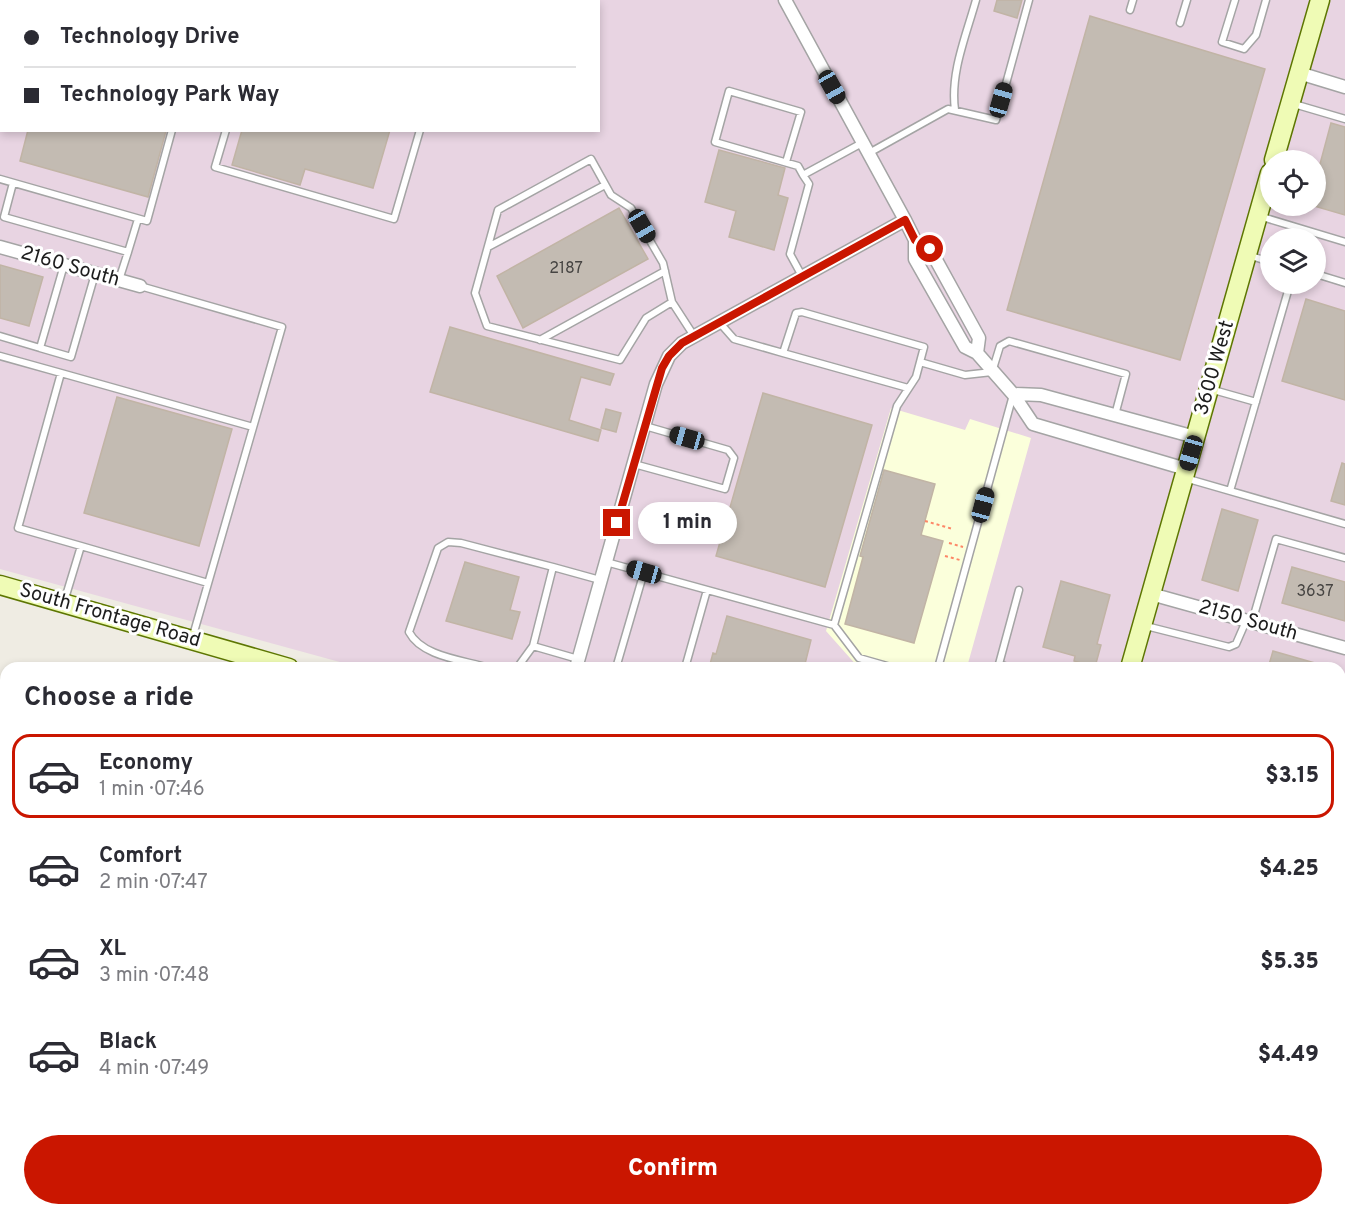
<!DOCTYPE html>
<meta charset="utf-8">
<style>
body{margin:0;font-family:Overpass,sans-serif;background:#f7f7f7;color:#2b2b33;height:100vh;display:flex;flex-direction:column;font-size:22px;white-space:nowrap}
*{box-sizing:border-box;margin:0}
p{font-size:20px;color:#7c7c81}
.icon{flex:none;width:33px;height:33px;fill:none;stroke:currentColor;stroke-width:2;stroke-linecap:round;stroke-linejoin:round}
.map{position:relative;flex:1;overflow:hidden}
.drawer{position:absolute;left:0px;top:662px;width:1346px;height:554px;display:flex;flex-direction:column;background:#fff;border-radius:18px 18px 0 0;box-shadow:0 3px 9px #0003}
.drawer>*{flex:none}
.guide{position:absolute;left:0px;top:0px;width:600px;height:132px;box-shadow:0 3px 9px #0003;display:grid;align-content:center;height:132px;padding:0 24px;background:#fff}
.controls{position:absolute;left:1260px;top:150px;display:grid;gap:12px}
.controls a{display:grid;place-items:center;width:66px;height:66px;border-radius:50%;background:#fff;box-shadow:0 3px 9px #0003;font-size:30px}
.end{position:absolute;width:27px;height:27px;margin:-14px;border:8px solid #ca1600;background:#fff;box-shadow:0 0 0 3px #fff}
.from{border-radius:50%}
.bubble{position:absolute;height:42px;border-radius:21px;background:#fff;box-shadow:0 3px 9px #0003;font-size:20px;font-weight:800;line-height:42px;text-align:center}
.car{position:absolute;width:18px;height:36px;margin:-18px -9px;border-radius:8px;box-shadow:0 0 4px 2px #0007;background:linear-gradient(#222 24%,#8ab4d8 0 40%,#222 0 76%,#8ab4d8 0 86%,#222 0)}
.guide b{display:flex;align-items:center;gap:21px;height:57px;font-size:22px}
.guide b+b{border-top:2px solid #e1e1e2}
.guide i{width:15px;height:15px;background:#2b2b33}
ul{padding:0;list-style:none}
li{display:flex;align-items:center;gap:18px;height:84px;margin:0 12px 9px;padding:0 12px;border:3px solid transparent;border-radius:18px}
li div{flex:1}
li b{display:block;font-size:22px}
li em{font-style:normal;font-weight:800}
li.current{border-color:#ca1600}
li>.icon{width:54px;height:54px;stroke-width:1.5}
h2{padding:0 24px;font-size:27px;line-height:72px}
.action{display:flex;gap:12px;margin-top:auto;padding:12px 24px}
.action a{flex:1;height:69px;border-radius:36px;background:#ca1600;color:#fff;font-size:24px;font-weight:800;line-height:69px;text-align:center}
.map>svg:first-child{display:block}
</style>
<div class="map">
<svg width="1345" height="1214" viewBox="0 0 1345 1214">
<rect width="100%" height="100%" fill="#efece3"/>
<path fill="#e8d4e2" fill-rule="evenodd" d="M 0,0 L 1345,0 L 1345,925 L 1340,924 L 1340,668 L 358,667 L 0,569 ZM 2,2 L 598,2 L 598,130 L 2,130 ZM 1270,160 L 1316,160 L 1316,206 L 1270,206 ZM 1270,238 L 1316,238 L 1316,284 L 1270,284 Z
M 6,942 L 6,1209 L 1340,1209 L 1340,1120 L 1345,1122 L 1345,1214 L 0,1214 L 0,943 Z"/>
<path fill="#fbffdb" d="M 891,408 L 965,430 L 970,419 L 1031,438 L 967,667 L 858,667 L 826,631 Z"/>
<path fill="#c3bbb2" stroke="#c1b4a5" stroke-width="1.5" d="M 997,0 L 1022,0 L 1017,18 L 994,11 Z
M 1090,16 L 1265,69 L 1180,360 L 1007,310 Z
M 1331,123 L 1345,127 L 1345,215 L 1314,206 L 1316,179 Z
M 28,130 L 165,130 L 166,131 L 148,197 L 20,161 Z
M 242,130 L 390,130 L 373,188 L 305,169 L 300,185 L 232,165 Z
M 719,150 L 785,168 L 778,195 L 788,198 L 774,250 L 729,237 L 736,211 L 705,202 Z
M 619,208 L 648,259 L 523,328 L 497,276 Z
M 0,265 L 43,277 L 29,326 L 0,318 Z
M 1306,299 L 1345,311 L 1345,400 L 1282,381 Z
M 450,327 L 614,374 L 610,385 L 581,377 L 569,420 L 601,430 L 598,441 L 430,392 Z
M 763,393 L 872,425 L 825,587 L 716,556 Z
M 117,397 L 232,429 L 199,546 L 84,513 Z
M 606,409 L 621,413 L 616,432 L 601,428 Z
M 1342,463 L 1345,464 L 1345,505 L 1331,501 Z
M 884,470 L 935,484 L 921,535 L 943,541 L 914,643 L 845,624 L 863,557 L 860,556 Z
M 1222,509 L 1258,520 L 1238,591 L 1202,580 Z
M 465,562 L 519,577 L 510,610 L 520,612 L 512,639 L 446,621 Z
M 1292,567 L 1345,582 L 1345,621 L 1282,603 Z
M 1061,581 L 1110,595 L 1097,644 L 1101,645 L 1095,667 L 1074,661 L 1075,656 L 1043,647 Z
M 727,616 L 811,640 L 804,668 L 709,668 L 713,653 L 716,654 Z
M 1273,651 L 1322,665 L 1321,668 L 1268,668 Z"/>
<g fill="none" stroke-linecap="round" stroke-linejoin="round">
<g stroke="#a4a4a4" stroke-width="9">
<path id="lane" d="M 102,0 L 107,2
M 1235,0 L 1222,42 L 1244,49 L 1256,35 L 1266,0
M 73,2 L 73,0
M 263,2 L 263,0
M 457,2 L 457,0
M 1130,10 L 1133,0
M 1180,23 L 1187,0
M 0,25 L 2,25
M 1294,104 L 1345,119
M 955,110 C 950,73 966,36 976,0
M 226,130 L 215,167 L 394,219 L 420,130
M 869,153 L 948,109 L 996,120 L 1029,0
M 786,162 L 801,112 L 729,91 L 715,142 L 798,166 L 803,175 L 862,143
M 0,179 L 147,221 L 172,130
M 13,183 L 4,217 L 128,252 L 138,219
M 1259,216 L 1345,242
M 488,247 L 605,185
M 1248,255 L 1270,262
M 1316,274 L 1345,283
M 802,276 L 790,254 L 809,184 L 803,175
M 119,280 L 128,252
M 140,286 L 282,327 L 192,639
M 672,302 L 646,318 L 620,360 L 487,326 L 475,293 L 498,210 L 591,159 L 611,195 L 631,208 L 663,263 L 672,302 L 694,336
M 719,322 L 734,339 L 783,353
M 0,336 L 40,348 L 64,265
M 540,340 L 665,271
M 40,348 L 71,357 L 95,274
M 0,356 L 61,373 L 18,528 L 81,546 L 64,602
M 61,373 L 253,427
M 908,388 L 783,353 L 796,313 L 802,312 L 924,347 L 920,362
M 1210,389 L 1256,402
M 634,464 L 725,489 L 734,458 L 728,450 L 645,426
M 1185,478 L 1345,524
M 1230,491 L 1290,284
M 81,546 L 208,583
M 606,562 L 834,625 L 859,658 L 894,668
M 1252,622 L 1276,539 L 1345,558
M 834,625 L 897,406 L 916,377 L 920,362 L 965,375 L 992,372 L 1000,346 L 1009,341 L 1126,374 L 1115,415
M 1146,626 L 1229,647 L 1236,644 L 1246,621
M 578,659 L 533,646 L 553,567 L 600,580
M 489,668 C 464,660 422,657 409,632 L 438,548 L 448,542 L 461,543 L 553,567
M 517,668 L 533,646
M 616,668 L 644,572
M 685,668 L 707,590
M 938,668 L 1013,395
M 1010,668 L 999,664 L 1019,590
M 1340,785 L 1345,786
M 0,1099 L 6,1056
M 1340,1139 L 1345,1141
M 598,1209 L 625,1214
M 23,1214 L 24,1209
M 93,1214 L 94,1209
M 124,1214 L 126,1209
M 202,1214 L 203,1209
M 225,1214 L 227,1209
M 363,1214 L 364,1209
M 418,1214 L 419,1209
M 435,1214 L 436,1209
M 753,1214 L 754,1209
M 800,1214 L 802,1209
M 831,1214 L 832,1209
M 856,1214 L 857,1209
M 926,1214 L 927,1209
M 1020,1214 L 1022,1209"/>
</g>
<g stroke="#a4a4a4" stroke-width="15">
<path id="street" d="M 785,0 L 905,220 L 915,240 L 915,259 L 965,347 L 977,353 L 1013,394 L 1033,424 L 1186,469
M 30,2 L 30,0
M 1299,73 L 1345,87
M 0,105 L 2,100
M 915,240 L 930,249 L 979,338 L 977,353
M 0,247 L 140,286
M 1013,394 L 1041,395 L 1195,437
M 1151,594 L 1345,648
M 576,668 L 656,384 L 669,356 L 682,343 L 905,220
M 0,918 L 6,917
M 1340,1100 L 1345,1101
M 0,1170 L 6,1170
M 292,1209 L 327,1214
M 522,1214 L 523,1209
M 971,1214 L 973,1209"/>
</g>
<g stroke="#5d7602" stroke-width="21">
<path id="secondary" d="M 1274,160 L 1320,0
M 0,585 L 289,668
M 1130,668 L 1270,173
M 1340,939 L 1345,940"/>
</g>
<g stroke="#dd204c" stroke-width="26">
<path id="highway" d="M 0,693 L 6,695
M 0,771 L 6,772
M 0,805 L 6,806
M 0,844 L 6,844
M 1340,988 L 1345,989
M 1340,1030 L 1345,1031"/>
</g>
<path stroke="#fd8666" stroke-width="2" stroke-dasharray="3 3" stroke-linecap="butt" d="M 925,521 L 953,529
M 949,543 L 963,547
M 945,556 L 960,560"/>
<use href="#lane" stroke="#fff" stroke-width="6"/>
<use href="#street" stroke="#fff" stroke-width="12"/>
<use href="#secondary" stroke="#effbb5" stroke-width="18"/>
<use href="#highway" stroke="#e88890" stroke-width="22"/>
</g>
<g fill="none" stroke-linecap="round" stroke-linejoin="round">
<path stroke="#ca1600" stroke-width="8" d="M 617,523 L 662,368 L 669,356 L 682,343 L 905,220 L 915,240 L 930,249"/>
</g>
<g text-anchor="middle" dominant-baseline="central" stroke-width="6" stroke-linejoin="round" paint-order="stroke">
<g font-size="16" fill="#464442">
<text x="566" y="269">2187</text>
<text x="1315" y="592">3637</text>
</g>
<g font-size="20" fill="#1d1d1d" stroke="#fff">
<text transform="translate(70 267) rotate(16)">2160 South</text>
<text transform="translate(1215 368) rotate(-74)">3600 West</text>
<text transform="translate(110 616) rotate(16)">South Frontage Road</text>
<text transform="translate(1248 621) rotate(16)">2150 South</text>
</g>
</g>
</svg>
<div class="controls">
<a><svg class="icon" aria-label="locate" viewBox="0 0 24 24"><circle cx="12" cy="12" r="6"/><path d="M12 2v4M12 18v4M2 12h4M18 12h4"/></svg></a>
<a><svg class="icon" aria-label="layers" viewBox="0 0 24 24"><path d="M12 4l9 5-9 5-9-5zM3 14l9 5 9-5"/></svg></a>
</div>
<i class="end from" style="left:930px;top:249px"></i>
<i class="end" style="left:617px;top:523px"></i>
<div class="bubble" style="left:638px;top:502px;width:99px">1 min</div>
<i class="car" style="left:832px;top:87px;rotate:151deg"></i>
<i class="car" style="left:1001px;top:100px;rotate:16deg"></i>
<i class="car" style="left:642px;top:226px;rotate:150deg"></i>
<i class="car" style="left:687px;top:438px;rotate:286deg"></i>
<i class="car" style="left:1191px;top:453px;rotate:196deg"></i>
<i class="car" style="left:983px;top:505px;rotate:15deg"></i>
<i class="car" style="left:644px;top:572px;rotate:286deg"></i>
<div class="guide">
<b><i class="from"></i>Technology Drive</b>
<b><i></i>Technology Park Way</b>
</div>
<section class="drawer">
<h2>Choose a ride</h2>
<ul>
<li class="current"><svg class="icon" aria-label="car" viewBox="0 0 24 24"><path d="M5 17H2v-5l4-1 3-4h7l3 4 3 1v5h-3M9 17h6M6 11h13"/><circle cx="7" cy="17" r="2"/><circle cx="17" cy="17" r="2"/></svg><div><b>Economy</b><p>1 min · 07:46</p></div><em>$3.15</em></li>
<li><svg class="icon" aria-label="car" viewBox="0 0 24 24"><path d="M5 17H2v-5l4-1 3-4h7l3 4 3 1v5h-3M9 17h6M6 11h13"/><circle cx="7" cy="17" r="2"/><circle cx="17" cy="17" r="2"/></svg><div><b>Comfort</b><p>2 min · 07:47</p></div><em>$4.25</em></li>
<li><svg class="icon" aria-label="car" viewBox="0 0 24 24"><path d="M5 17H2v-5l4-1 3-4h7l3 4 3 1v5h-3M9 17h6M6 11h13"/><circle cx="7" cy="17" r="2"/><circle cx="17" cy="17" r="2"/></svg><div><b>XL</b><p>3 min · 07:48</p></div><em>$5.35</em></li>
<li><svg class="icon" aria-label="car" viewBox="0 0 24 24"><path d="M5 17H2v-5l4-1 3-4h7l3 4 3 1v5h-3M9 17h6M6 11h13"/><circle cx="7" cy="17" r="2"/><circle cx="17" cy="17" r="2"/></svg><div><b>Black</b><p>4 min · 07:49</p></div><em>$4.49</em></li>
</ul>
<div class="action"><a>Confirm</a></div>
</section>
</div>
